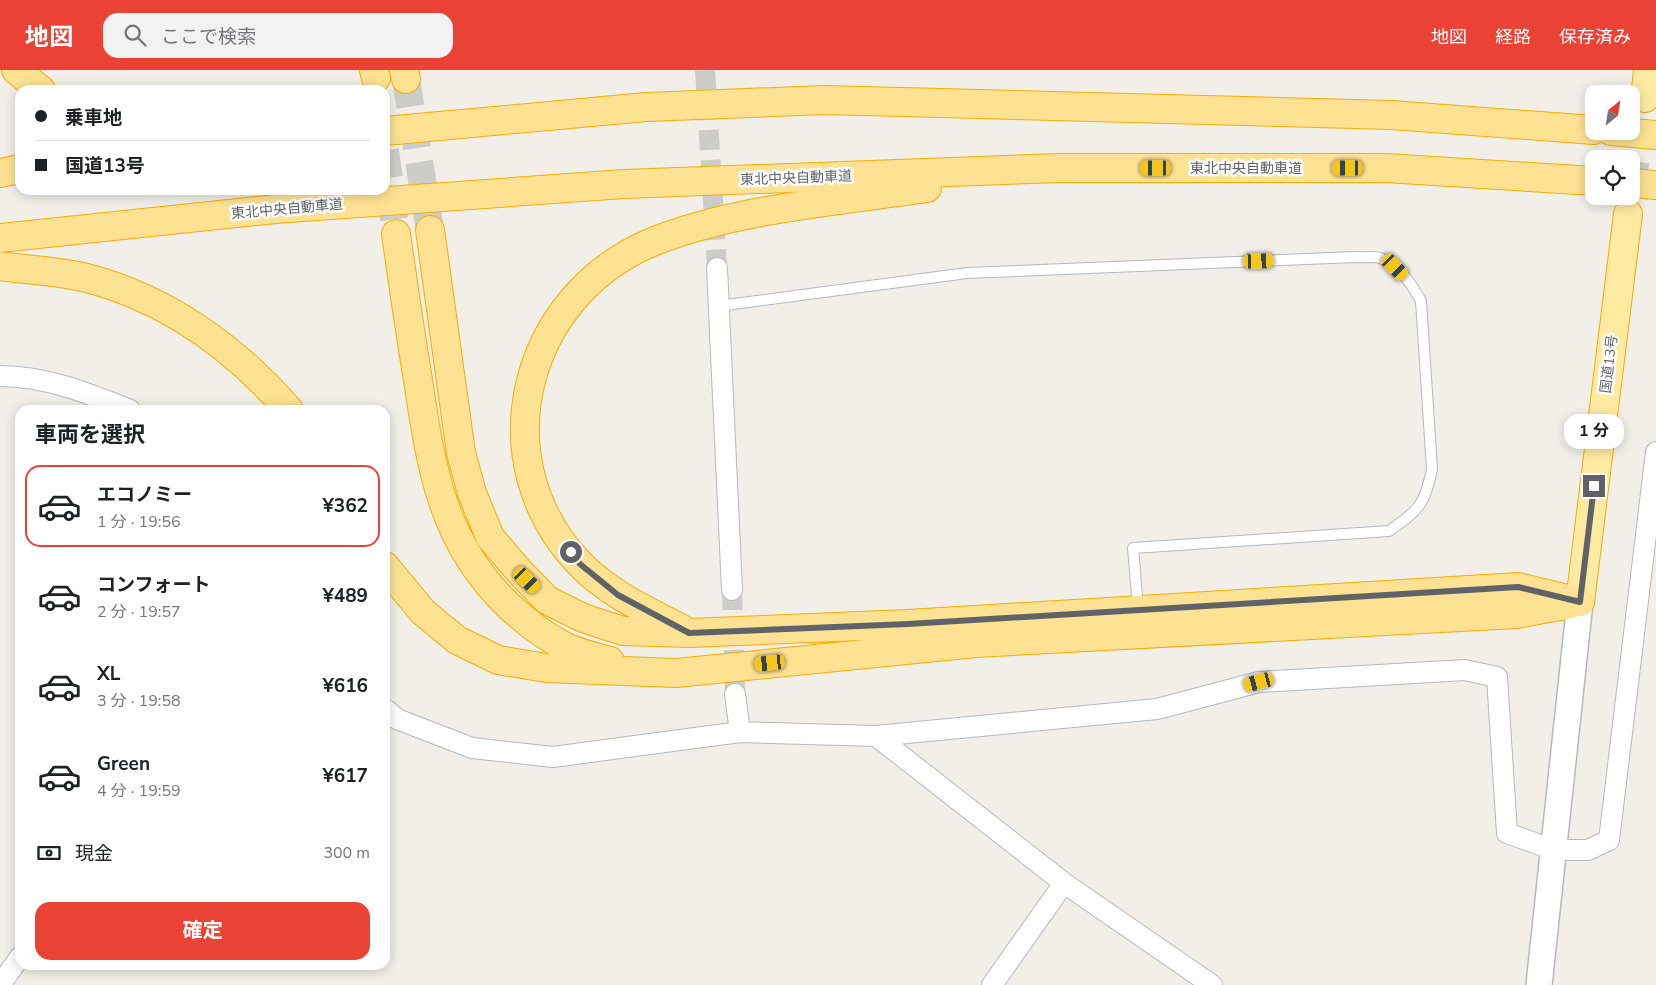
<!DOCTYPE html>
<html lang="ja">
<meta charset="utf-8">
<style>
body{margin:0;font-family:"Nunito Sans","Noto Sans JP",sans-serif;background:#f2f2f2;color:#202124;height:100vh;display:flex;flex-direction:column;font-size:19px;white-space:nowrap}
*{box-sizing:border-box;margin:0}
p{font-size:16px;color:#757577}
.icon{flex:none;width:28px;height:28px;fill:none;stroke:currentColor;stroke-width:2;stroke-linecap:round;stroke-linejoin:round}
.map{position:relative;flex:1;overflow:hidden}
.panel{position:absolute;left:15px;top:335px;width:375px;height:565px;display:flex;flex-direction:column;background:#fff;border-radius:15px;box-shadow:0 2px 12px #0003}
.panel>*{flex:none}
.banner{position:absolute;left:15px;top:15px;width:375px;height:110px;border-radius:15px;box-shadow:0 2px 12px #0003;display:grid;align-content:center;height:110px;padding:0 20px;background:#fff}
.needle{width:32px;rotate:30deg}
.fabs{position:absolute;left:1585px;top:15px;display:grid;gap:10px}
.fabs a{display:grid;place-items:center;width:55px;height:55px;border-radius:10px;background:#fff;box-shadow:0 2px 12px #0003;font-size:25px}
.end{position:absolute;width:22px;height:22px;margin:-11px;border:6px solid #5f6368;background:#fff;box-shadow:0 0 0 2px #fff}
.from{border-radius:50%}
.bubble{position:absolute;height:35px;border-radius:15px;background:#fff;box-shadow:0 2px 12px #0003;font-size:16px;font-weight:700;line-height:35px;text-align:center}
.car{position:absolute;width:15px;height:30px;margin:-15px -8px;border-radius:6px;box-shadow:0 0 4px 1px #0007;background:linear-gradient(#f5c518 24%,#345 0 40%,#f5c518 0 76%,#345 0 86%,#f5c518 0)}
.banner b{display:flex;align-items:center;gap:18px;height:48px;font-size:19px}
.banner b+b{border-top:1px solid #e0e0e0}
.banner i{width:12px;height:12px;background:#202124}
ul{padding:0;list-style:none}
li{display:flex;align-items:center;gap:15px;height:82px;margin:0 10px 8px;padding:0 10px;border:2px solid transparent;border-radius:15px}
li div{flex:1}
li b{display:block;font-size:19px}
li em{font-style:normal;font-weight:700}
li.on{border-color:#ea4335}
li>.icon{width:45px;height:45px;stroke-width:1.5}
h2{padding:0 20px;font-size:22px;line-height:60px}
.pay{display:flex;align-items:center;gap:12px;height:55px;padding:0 20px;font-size:19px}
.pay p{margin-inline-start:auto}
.button{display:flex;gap:10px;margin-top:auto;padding:10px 20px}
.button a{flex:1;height:58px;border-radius:15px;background:#ea4335;color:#fff;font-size:20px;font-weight:700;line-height:58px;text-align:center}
header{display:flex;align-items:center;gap:30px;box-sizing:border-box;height:70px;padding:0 25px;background:#ea4335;color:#fff}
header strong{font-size:24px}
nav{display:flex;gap:28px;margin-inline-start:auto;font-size:18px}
.search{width:350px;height:45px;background:#f2f2f2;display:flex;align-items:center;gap:12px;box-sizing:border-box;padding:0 18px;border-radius:15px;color:#757577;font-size:19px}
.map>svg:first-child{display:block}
</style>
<header>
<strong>地図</strong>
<div class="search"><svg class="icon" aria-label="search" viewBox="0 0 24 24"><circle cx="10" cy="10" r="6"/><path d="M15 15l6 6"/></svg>ここで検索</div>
<nav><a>地図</a><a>経路</a><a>保存済み</a></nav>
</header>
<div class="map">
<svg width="1656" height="915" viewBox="0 0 1656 915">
<rect width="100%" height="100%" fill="#f1efe8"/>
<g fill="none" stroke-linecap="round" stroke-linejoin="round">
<path stroke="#ccccc8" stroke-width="20" stroke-dasharray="20 10" stroke-linecap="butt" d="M 705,0 L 717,198
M 732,520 L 735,624"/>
<path stroke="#ccccc8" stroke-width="28" stroke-dasharray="28 14" stroke-linecap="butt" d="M 1631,119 L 1645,28"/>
<path stroke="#ccccc8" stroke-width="28" stroke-dasharray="28 14" stroke-linecap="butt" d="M 406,9 L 430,160
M 385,80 L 396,164"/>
<g stroke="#b5b8bc" stroke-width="12">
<path id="service" d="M 719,236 L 967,203 L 1356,187 C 1363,188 1373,186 1380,188 C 1399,194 1412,215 1421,231 L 1432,399 C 1425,435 1418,441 1389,461 L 1133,478 L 1138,538"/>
</g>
<g stroke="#b5b8bc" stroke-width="22">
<path id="minor" d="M 717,198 L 732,520
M 0,306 C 45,306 88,323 130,340
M 735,624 L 740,662
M 385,639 L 397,649 L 472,678 L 553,687 L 740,662 L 876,666 L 1157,639 L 1259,612 L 1465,600 L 1497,607 L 1507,763 L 1554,780 L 1588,780 L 1609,770 L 1656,382
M 876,666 L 1064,813 L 1212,915
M 0,915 L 20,887
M 992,915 L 1064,813"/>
</g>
<g stroke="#b5b8bc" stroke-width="28">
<path id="tertiary" d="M 1539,915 L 1580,532"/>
</g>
<g stroke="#f9ab00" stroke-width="30">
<path id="trunk" d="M 1645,28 L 1648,0
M 1580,532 L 1628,144"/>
</g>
<g stroke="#f9ab00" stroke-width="30">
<path id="motorway" d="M 16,0 L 41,20
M 374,0 L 376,8
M 404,0 L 406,9
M 385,61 L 646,37 L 825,30 L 1391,45 L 1594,60
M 1611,61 L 1656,65
M 0,103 L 20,99
M 1631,113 L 1656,115
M 430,160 L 461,383 L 472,423 L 490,467 L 518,500 L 547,530 L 583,548 L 623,561 L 689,563 L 908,554 L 1518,517 L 1580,532
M 396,164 C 403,213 410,262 418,310 C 431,397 442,473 509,536 C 525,551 544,566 564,576 C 578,583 595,587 610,591
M 0,168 L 275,139 L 624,114 L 1060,98 L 1386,98 L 1594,111
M 0,196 C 29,200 59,201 87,208 C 167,229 235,278 289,340
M 385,496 L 423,542 L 457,570 L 498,590 L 546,598 L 676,603 L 976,573 L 1516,544 L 1571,534
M 684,560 C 648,541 609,524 580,494 C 481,391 522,228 650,173 C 732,139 839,131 927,118"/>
</g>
<use href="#service" stroke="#fff" stroke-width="10"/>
<use href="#minor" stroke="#fff" stroke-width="20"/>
<use href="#tertiary" stroke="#fff" stroke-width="25"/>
<use href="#trunk" stroke="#feeaa1" stroke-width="28"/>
<use href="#motorway" stroke="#fde293" stroke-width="28"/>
</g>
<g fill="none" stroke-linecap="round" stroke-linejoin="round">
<path stroke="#5f6368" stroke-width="6" d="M 571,482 L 580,494 L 618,525 L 689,563 L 908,554 L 1518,517 L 1580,532 L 1594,416"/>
</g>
<g text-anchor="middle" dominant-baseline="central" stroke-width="5" stroke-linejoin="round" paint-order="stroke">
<g font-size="14" fill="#5f6368" stroke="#fff">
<text x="1246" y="98">東北中央自動車道</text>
<text transform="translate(796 108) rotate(-2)">東北中央自動車道</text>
<text transform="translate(287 139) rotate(-5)">東北中央自動車道</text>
<text transform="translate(1609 294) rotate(-83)">国道13号</text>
</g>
</g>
</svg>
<div class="fabs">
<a><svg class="needle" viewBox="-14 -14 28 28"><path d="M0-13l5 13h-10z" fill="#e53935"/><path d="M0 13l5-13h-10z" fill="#757577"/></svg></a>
<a><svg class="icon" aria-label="locate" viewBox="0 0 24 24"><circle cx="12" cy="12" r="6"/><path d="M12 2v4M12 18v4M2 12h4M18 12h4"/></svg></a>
</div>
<i class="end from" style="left:571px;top:482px"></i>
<i class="end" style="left:1594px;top:416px"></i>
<div class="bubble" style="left:1564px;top:344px;width:60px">1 分</div>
<i class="car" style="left:1156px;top:98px;rotate:270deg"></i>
<i class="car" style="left:1348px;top:98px;rotate:270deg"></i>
<i class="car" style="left:1259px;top:191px;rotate:88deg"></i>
<i class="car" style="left:1395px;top:197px;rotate:136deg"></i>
<i class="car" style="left:527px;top:510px;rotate:135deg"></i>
<i class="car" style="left:770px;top:593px;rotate:264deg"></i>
<i class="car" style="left:1259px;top:612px;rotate:255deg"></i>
<div class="banner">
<b><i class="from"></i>乗車地</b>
<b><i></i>国道13号</b>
</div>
<section class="panel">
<h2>車両を選択</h2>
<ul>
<li class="on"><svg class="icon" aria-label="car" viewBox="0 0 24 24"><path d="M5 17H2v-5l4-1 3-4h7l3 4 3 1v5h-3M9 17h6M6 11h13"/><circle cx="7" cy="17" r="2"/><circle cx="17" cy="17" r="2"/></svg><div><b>エコノミー</b><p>1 分 · 19:56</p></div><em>¥362</em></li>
<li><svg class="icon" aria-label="car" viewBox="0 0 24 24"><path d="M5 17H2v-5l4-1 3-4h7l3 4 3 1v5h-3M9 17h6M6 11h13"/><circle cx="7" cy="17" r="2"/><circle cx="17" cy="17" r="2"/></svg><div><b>コンフォート</b><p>2 分 · 19:57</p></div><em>¥489</em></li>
<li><svg class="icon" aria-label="car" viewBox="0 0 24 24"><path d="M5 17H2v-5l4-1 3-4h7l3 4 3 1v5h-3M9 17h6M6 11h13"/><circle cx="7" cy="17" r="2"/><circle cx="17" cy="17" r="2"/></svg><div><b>XL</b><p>3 分 · 19:58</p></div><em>¥616</em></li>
<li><svg class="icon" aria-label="car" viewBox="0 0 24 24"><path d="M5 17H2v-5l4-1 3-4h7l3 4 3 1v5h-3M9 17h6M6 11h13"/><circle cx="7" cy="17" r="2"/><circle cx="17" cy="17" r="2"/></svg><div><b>Green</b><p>4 分 · 19:59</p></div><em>¥617</em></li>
</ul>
<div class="pay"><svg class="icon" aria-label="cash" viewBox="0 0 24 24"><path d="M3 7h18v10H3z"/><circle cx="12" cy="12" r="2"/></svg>現金<p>300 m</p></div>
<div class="button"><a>確定</a></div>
</section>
</div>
